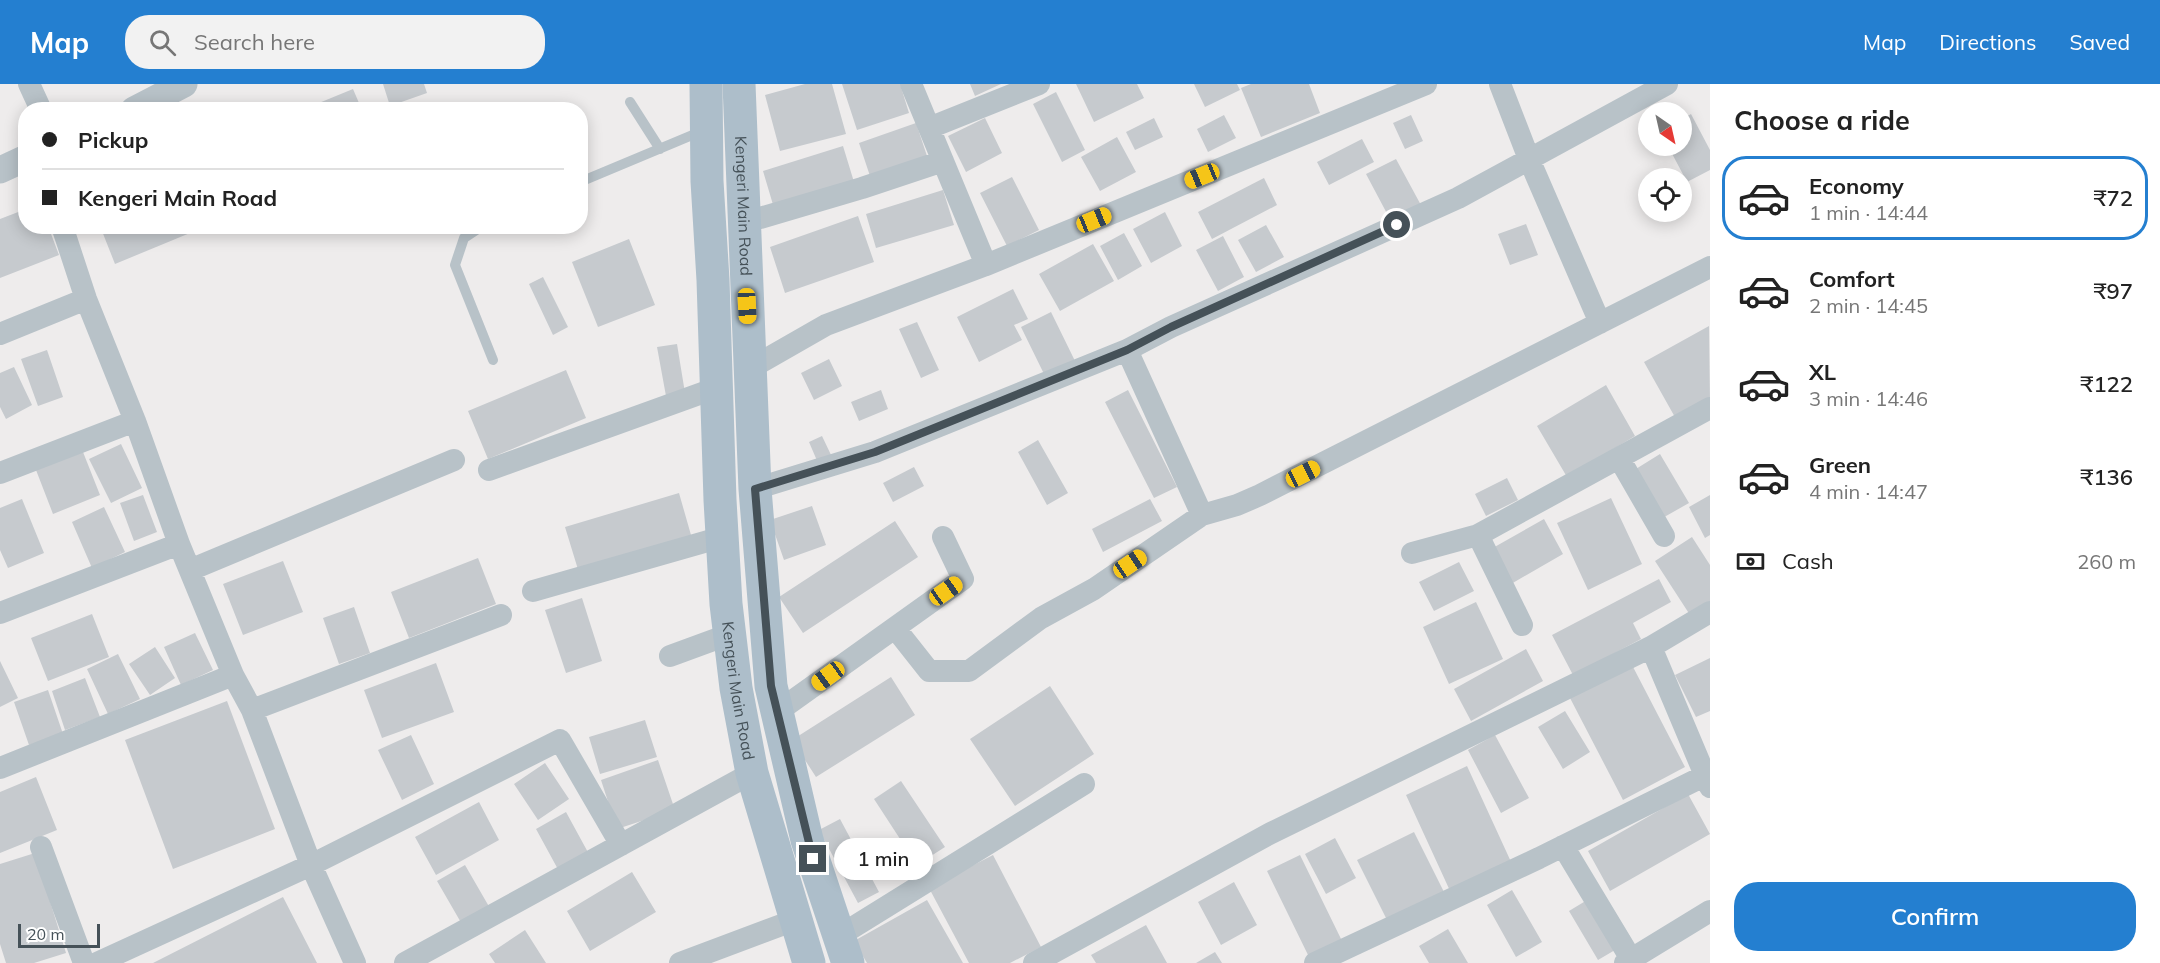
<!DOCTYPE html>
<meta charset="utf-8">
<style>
body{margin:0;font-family:Mulish,sans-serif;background:#f2f2f2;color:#222;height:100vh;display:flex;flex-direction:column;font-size:22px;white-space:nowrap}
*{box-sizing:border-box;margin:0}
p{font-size:20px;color:#767676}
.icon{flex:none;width:33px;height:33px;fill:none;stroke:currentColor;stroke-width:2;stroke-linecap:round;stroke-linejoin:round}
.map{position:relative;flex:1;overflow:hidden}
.drawer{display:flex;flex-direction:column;background:#fff;width:450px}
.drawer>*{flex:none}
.banner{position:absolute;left:18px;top:18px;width:570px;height:132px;border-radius:24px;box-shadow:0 3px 15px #0003;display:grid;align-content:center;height:132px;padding:0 24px;background:#fff}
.needle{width:39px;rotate:146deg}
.controls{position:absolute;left:1638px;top:18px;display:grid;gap:12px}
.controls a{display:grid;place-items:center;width:54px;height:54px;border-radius:50%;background:#fff;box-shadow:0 3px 15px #0003;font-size:30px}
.scale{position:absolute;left:18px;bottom:15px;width:82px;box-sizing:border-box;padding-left:6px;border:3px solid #455158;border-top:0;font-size:16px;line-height:21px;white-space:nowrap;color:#455158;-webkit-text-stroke:4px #fff;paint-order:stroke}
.end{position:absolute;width:27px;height:27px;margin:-14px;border:8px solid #455158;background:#fff;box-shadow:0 0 0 3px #fff}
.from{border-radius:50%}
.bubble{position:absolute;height:42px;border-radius:21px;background:#fff;box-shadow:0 3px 15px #0003;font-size:20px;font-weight:600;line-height:42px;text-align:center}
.car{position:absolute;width:18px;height:36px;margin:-18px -9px;border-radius:8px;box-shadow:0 0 4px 2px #0007;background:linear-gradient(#f5c518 24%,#345 0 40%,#f5c518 0 76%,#345 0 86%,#f5c518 0)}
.banner b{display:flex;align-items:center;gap:21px;height:57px;font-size:22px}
.banner b+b{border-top:2px solid #e0e0e0}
.banner i{width:15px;height:15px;background:#222}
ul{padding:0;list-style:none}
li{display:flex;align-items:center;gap:18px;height:84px;margin:0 12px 9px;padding:0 12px;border:3px solid transparent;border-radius:24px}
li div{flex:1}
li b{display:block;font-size:22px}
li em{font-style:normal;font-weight:600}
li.selected{border-color:#247fd0}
li>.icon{width:54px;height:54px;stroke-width:1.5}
h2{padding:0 24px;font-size:27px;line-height:72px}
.pay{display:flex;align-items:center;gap:15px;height:66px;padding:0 24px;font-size:22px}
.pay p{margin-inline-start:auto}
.button{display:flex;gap:12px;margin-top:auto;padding:12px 24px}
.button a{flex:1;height:69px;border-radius:24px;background:#247fd0;color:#fff;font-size:24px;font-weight:600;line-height:69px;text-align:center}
header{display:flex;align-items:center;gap:36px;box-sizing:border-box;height:84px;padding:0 30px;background:#247fd0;color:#fff}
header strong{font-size:28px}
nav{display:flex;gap:33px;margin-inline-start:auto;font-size:21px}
.search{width:420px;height:54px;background:#f2f2f2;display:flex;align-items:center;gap:15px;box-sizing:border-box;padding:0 21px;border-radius:24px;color:#767676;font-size:22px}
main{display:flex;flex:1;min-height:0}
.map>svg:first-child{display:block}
</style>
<header>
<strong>Map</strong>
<div class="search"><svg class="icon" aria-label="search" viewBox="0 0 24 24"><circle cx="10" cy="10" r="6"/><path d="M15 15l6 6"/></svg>Search here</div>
<nav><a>Map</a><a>Directions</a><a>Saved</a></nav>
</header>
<main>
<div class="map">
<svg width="1710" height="879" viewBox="0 0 1710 879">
<rect width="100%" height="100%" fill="#eeecec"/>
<path fill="#c6cace" d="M 383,0 L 424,0 L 427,9 L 390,22 Z
M 805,0 L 832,0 L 846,50 L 780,67 L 765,11 Z
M 842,0 L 900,0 L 909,29 L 857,46 Z
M 970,0 L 1001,0 L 975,12 Z
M 1076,0 L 1137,0 L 1144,14 L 1094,38 Z
M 1194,0 L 1237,0 L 1240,6 L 1205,23 Z
M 1251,0 L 1309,0 L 1320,29 L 1261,53 L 1241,4 Z
M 353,5 L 362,26 L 316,26 L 314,21 Z
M 1056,8 L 1085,66 L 1062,78 L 1033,20 Z
M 1691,30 L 1710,66 L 1710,86 L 1687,98 L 1668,62 L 1682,62 L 1682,35 Z
M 1224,31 L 1236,54 L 1208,68 L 1197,45 Z
M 1411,31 L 1423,57 L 1405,65 L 1393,39 Z
M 985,34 L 1002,69 L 966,88 L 948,52 Z
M 1154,34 L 1163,53 L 1135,66 L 1126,48 Z
M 916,39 L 928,75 L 871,95 L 859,59 Z
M 1117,53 L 1136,88 L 1100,107 L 1081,73 Z
M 1362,55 L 1374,78 L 1329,101 L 1317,78 Z
M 843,62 L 854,98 L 774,124 L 763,87 Z
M 1396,75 L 1422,123 L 1392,139 L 1366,90 Z
M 1012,93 L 1039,146 L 1007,162 L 980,109 Z
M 1264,94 L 1277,121 L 1212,155 L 1198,128 Z
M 943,106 L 954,141 L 876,164 L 866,130 Z
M 26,125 L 26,142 L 48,142 L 59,171 L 0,194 L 0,135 Z
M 1165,128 L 1182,162 L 1151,179 L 1133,145 Z
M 858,132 L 874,178 L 785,209 L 770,163 Z
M 1526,140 L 1538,171 L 1510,181 L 1498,150 Z
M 1266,141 L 1284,173 L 1256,188 L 1238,156 Z
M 100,142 L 187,142 L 190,149 L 115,180 Z
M 1124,149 L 1142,182 L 1118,196 L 1100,162 Z
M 1223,152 L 1244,193 L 1218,207 L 1196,166 Z
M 629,155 L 655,221 L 598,243 L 572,178 Z
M 1093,160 L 1114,197 L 1060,227 L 1039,190 Z
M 543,193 L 568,243 L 553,251 L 529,200 Z
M 1013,205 L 1028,235 L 1014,241 L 1022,256 L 979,278 L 957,233 Z
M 1051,228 L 1075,277 L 1045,292 L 1021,243 Z
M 917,238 L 939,286 L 921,294 L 899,245 Z
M 1709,242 L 1710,317 L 1676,335 L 1644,278 Z
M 677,260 L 685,309 L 666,312 L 657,263 Z
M 47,266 L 63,313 L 38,322 L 21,275 Z
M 829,275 L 842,302 L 814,316 L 801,289 Z
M 14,283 L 32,321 L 6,335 L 0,323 L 0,289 Z
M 566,286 L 586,334 L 488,375 L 468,327 Z
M 1606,301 L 1635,352 L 1567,393 L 1537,342 Z
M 881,306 L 888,325 L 859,337 L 851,318 Z
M 1128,306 L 1177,403 L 1154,414 L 1105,318 Z
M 822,352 L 832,373 L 818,379 L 809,358 Z
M 1038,356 L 1068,409 L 1047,421 L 1018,368 Z
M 121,360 L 142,404 L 111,419 L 89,375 Z
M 83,368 L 100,411 L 53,430 L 36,386 Z
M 1660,370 L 1689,419 L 1659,436 L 1631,388 Z
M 914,383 L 924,402 L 893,418 L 883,399 Z
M 1507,394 L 1518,416 L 1486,432 L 1475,410 Z
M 679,409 L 693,458 L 580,492 L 565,443 Z
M 143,411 L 157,448 L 134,457 L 120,419 Z
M 1710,411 L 1710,451 L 1705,454 L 1689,423 Z
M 1611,414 L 1642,480 L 1588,506 L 1557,439 Z
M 22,415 L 44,469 L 8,484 L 0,466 L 0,424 Z
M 1150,415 L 1162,437 L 1103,468 L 1092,445 Z
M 812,422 L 826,461 L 784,476 L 770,436 Z
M 104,423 L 125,468 L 92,484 L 72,438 Z
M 1544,435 L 1563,470 L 1511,500 L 1491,465 Z
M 895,437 L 918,473 L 803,549 L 779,513 Z
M 1692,453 L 1710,481 L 1710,519 L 1690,531 L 1655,477 Z
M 478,474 L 496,520 L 409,554 L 391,508 Z
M 283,477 L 303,528 L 243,551 L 223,500 Z
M 1459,478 L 1474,507 L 1434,527 L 1419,498 Z
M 1659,495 L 1671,518 L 1633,539 L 1641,555 L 1573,591 L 1552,551 Z
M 582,514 L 602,577 L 566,589 L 545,526 Z
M 1476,518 L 1503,575 L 1449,600 L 1423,543 Z
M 354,523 L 370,569 L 339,580 L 323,534 Z
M 92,530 L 109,573 L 48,597 L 31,554 Z
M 195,549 L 213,586 L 181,601 L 164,563 Z
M 155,563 L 175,594 L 150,611 L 129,580 Z
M 1526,565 L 1543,597 L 1471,637 L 1454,605 Z
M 118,570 L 140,615 L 108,630 L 87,585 Z
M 1710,574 L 1710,627 L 1696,633 L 1675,591 Z
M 0,577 L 18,614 L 0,623 Z
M 436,579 L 454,628 L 382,654 L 364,606 Z
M 1632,581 L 1685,683 L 1623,716 L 1570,614 Z
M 891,593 L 915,631 L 816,693 L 792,656 Z
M 85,594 L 100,633 L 65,646 L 52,607 Z
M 1050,602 L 1094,670 L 1015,722 L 970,655 Z
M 48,606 L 63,650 L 29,661 L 14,618 Z
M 227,617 L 275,745 L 173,785 L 125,656 Z
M 1565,627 L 1590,668 L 1563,685 L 1538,643 Z
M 645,636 L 657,673 L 600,690 L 589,653 Z
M 411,651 L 434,700 L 402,716 L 378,666 Z
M 1495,651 L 1529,714 L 1501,729 L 1468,666 Z
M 658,676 L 675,726 L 617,745 L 601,696 Z
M 545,679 L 569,715 L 538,736 L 514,700 Z
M 1467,682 L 1512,780 L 1451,809 L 1406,711 Z
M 36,693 L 57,746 L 0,769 L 0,708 Z
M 901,697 L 945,763 L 917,781 L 874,715 Z
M 1688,710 L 1710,750 L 1610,807 L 1588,767 Z
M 479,718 L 499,756 L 436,791 L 415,753 Z
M 566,728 L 590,772 L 560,789 L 536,745 Z
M 840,735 L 879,808 L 858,819 L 819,746 Z
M 1414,748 L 1445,810 L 1388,838 L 1357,776 Z
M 1335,754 L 1356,794 L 1326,810 L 1305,770 Z
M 35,769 L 66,869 L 34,879 L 6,879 L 0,860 L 0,780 Z
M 993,771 L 1041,863 L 1010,879 L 969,879 L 929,804 Z
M 1300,771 L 1343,859 L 1310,875 L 1267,787 Z
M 465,781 L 491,826 L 463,842 L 437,797 Z
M 632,788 L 656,828 L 590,867 L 567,827 Z
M 1234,798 L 1257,841 L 1221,861 L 1198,818 Z
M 1512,806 L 1542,858 L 1516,873 L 1487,821 Z
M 1602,807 L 1632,856 L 1598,876 L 1569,827 Z
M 283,813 L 317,879 L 153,879 Z
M 927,816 L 963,879 L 867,879 L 854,857 Z
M 1146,841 L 1167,879 L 1096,879 L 1091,871 Z
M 1448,845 L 1468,879 L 1429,879 L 1419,862 Z
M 525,846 L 546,879 L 495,879 L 489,870 Z
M 1215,868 L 1222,879 L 1196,879 Z"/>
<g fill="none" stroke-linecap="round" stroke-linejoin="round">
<path stroke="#b8c2c8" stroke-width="10" d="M 630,18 L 660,65
M 580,98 L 702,47
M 482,142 L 464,154 L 455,181 L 493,276"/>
<path stroke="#b8c2c8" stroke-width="22" d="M 29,0 L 41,26
M 911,0 L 986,181
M 1500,0 L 1529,75 L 1600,239
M 929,44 L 1039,0
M 743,139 L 862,104 L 943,77
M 62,142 L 86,215 L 135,337 L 179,460 L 233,591 L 252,626 L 311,781 L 355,879
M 0,250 L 86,215
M 1127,266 L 1202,431 L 1237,421 L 1260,411 L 1710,183
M 749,285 L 826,241 L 986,181 L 1426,0
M 1619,374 L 1664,452
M 489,386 L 716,304
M 0,389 L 135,337
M 755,405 L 875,368 L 1127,266 L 1171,243 L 1458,114 L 1667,0
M 1478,451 L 1522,541
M 1412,469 L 1478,451 L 1710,324
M 190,486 L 454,376
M 533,507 L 722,453
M 0,529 L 179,460
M 895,544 L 929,587 L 969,587 L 1041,534 L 1094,505 L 1202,431
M 1651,563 L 1710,703
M 670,572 L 730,550
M 252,626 L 501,531
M 777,628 L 963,495 L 943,453
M 0,684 L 233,591
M 1563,762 L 1631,875
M 41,763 L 84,879
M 839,852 L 1084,700
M 97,879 L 311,781 L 560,656 L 621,761
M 405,879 L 752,689
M 680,879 L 795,836
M 1034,879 L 1271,749 L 1651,563 L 1710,528
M 1315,879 L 1539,774 L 1710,689
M 1625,879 L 1710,827"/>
<path stroke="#b8c2c8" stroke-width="27" d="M 134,26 L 184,0
M 0,86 L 26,74"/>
<g stroke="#adbeca" stroke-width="33">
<path id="s1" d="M 706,0 L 707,97 L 713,196 L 720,416 L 726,520 L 736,604 L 752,689 L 809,879"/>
<path id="s2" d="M 739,0 L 755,405 L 771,602 L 807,756 L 848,879"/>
</g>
</g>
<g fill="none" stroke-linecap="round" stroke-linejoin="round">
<path stroke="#455158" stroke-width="8" d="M 813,775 L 771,602 L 755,405 L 875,368 L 1127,266 L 1171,243 L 1397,141"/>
</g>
<g text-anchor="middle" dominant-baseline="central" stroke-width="5" stroke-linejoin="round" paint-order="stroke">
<g font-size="16" fill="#455158" stroke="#fff">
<text stroke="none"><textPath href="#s2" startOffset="122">Kengeri Main Road</textPath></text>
<text stroke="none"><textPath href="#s1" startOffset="608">Kengeri Main Road</textPath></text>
</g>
</g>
</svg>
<div class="controls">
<a><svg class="needle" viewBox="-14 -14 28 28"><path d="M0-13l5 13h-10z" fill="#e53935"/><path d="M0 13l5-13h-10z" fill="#767676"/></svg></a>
<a><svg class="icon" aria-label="locate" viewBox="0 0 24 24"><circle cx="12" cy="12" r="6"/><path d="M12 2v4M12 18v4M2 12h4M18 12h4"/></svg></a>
</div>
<div class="scale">20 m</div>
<i class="end from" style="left:1397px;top:141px"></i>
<i class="end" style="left:813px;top:775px"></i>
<div class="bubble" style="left:834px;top:754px;width:99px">1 min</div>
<i class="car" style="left:1202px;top:92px;rotate:248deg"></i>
<i class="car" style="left:1094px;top:136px;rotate:68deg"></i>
<i class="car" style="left:747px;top:222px;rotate:177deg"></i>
<i class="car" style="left:1303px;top:390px;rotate:63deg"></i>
<i class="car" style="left:1130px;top:480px;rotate:56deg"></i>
<i class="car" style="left:946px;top:507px;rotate:55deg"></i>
<i class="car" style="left:828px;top:592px;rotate:234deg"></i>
<div class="banner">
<b><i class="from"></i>Pickup</b>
<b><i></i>Kengeri Main Road</b>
</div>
</div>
<section class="drawer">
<h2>Choose a ride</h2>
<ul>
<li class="selected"><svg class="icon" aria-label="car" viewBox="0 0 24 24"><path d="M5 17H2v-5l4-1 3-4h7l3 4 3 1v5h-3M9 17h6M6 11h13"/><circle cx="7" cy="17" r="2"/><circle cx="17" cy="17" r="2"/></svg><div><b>Economy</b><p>1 min · 14:44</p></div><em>₹72</em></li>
<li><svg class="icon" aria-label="car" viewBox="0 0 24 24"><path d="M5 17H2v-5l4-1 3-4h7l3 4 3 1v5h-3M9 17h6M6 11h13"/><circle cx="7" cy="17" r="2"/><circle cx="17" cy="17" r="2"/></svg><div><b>Comfort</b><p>2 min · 14:45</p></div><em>₹97</em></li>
<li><svg class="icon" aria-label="car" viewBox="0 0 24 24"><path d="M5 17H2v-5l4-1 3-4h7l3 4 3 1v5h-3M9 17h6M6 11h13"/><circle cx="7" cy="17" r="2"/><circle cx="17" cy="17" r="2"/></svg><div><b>XL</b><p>3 min · 14:46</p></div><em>₹122</em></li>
<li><svg class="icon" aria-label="car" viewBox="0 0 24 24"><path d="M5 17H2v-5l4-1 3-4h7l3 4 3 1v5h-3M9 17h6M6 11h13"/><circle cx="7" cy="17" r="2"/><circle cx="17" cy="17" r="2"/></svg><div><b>Green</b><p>4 min · 14:47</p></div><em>₹136</em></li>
</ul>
<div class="pay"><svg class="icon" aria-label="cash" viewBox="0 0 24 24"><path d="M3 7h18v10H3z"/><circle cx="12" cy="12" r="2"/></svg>Cash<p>260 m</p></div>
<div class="button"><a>Confirm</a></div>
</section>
</main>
